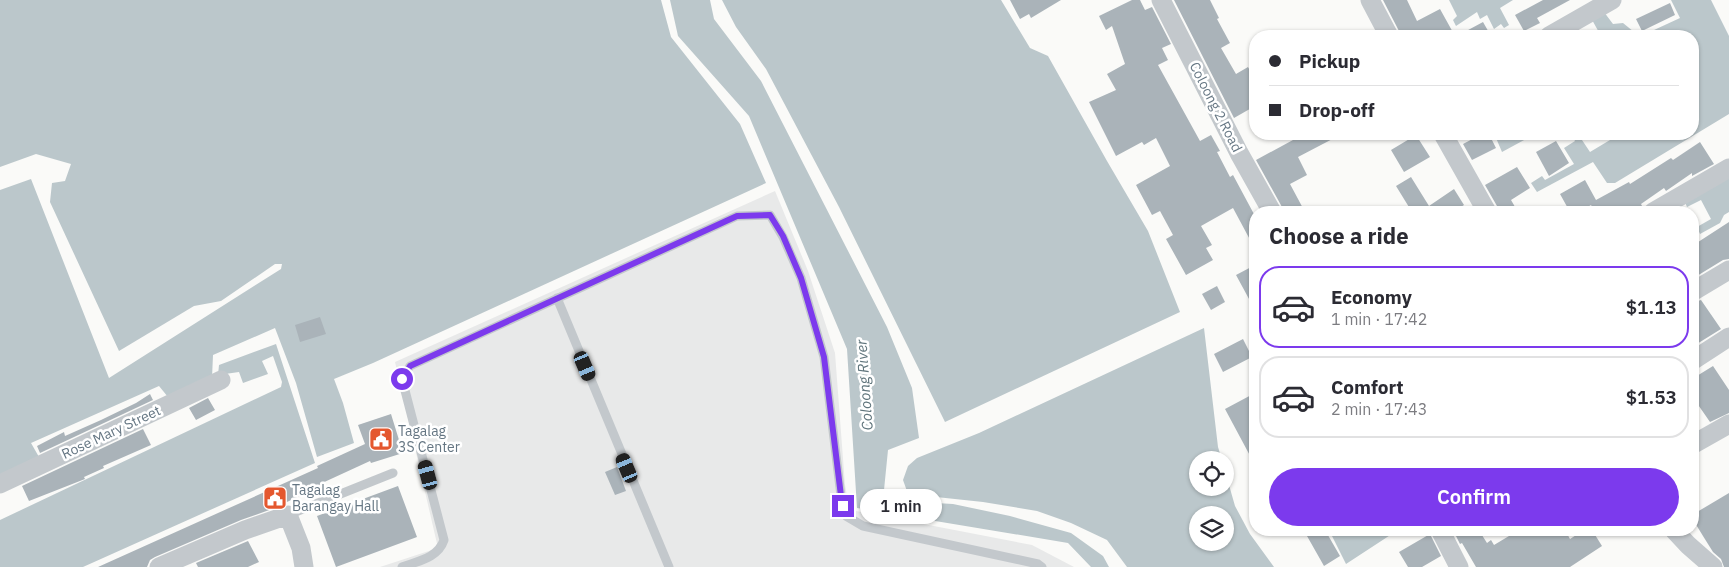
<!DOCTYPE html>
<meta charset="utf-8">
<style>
body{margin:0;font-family:"IBM Plex Sans",sans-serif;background:#f2f2f3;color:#2b2b33;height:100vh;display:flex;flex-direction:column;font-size:19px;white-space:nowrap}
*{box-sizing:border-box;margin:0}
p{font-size:16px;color:#7c7c81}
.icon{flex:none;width:28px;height:28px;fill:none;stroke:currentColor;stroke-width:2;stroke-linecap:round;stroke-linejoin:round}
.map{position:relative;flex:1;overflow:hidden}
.side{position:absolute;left:1249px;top:206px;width:450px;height:330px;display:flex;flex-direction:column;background:#fff;border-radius:20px;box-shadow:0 1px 4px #0004}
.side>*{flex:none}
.hud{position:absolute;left:1249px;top:30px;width:450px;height:110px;border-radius:20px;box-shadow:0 1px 4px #0004;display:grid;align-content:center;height:110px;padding:0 20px;background:#fff}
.controls{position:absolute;left:1189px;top:451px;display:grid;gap:10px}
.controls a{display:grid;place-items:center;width:45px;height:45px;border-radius:50%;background:#fff;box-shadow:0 1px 4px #0004;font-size:25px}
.end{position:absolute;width:22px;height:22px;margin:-11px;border:6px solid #7c3aed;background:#fff;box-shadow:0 0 0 2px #fff}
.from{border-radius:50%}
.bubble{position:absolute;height:35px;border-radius:18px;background:#fff;box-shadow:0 1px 4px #0004;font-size:16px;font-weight:600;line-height:35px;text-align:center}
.car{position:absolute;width:15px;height:30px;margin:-15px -8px;border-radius:6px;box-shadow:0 0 4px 1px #0007;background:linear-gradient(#222 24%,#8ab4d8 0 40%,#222 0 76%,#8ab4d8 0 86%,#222 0)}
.hud b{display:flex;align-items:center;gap:18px;height:48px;font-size:19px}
.hud b+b{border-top:1px solid #e1e1e2}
.hud i{width:12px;height:12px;background:#2b2b33}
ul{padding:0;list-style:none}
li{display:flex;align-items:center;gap:15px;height:82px;margin:0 10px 8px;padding:0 10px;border:2px solid #e1e1e2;border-radius:20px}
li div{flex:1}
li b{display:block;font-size:19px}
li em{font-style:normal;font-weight:600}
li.selected{border-color:#7c3aed}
li>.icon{width:45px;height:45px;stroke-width:1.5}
h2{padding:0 20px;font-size:22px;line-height:60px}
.button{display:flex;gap:10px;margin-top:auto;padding:10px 20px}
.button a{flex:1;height:58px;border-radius:30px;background:#7c3aed;color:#fff;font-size:20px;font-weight:600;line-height:58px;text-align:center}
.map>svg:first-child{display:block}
</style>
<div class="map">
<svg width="1729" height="567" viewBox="0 0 1729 567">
<rect width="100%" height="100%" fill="#fafaf8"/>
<path fill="#e8e9e9" d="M 775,191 L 808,271 L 835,353 L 845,485 L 848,501 L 856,511 L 1032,545 L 1074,567 L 380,567 L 438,548 L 395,362 Z"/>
<path fill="#bbc7cb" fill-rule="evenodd" d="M 0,0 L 661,0 L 671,37 L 740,124 L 766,183 L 373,363 L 334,379 L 343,403 L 354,443 L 317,457 L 296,383 L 275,328 L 213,355 L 212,378 L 168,397 L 159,386 L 31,443 L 39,457 L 0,476 L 0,190 L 31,179 L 109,378 L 281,269 L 282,264 L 275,264 L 221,301 L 194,306 L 119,351 L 50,202 L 52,183 L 65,181 L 71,164 L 36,154 L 0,167 Z
M 670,0 L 710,0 L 714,19 L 761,81 L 887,327 L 912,388 L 919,438 L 888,450 L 883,500 L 953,504 L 1010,516 L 1071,533 L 1103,556 L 1109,567 L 1091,567 L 1068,543 L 857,508 L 847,349 L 749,116 L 678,36 Z
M 722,0 L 1001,0 L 1030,48 L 1048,56 L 1107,161 L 1148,231 L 1180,312 L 945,422 L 839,207 L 766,69 L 736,27 Z
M 1449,0 L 1513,0 L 1500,8 L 1509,25 L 1504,28 L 1501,24 L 1494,29 L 1487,15 L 1480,19 L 1477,12 L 1456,26 L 1453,20 L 1457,16 Z
M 1671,0 L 1711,0 L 1729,36 L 1729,114 L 1615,183 L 1607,183 L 1593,162 L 1537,192 L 1531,183 L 1542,176 L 1545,180 L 1574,164 L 1564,148 L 1575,141 L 1571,134 L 1578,134 L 1590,152 L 1620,134 L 1692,134 L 1692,36 L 1641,36 L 1680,18 Z
M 1604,12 L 1613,24 L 1623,23 L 1639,36 L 1601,36 L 1591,18 Z
M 1501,134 L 1535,134 L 1502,152 L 1496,138 Z
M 1729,176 L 1729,212 L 1724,215 L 1720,223 L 1700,234 L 1697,227 L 1711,219 L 1701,200 L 1687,207 L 1684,200 Z
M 1204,328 L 1218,447 L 1222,460 L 1198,460 L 1198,488 L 1225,488 L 1225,471 L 1235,506 L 1250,534 L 1274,567 L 1127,567 L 1107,540 L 1071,523 L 1037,511 L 983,502 L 908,494 L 903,480 L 908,466 L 917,458 L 979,433 ZM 1198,515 L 1225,515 L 1225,542 L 1198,542 Z
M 276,344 L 315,463 L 83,567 L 0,567 L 0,520 L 281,387 L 282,382 L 273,356 L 262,361 L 268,374 L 243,383 L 239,372 L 218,375 L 219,365 Z
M 1329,530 L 1398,530 L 1346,564 Z"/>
<path fill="#aab3b9" d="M 1010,0 L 1061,0 L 1031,18 L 1029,14 L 1020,19 Z
M 1132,0 L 1140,0 L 1145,10 L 1152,7 L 1171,44 L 1162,48 L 1168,60 L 1158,65 L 1200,141 L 1211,135 L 1220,151 L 1217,152 L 1230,177 L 1233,175 L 1255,216 L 1255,249 L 1233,208 L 1201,226 L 1212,245 L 1206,248 L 1213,260 L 1186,275 L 1166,239 L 1173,235 L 1160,211 L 1152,215 L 1136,185 L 1170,166 L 1156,138 L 1144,145 L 1142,142 L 1116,156 L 1089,102 L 1116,90 L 1107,74 L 1125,64 L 1112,26 L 1106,30 L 1099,16 Z
M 1174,0 L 1210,0 L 1219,18 L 1217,19 L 1230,43 L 1221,48 L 1236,74 L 1248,67 L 1255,80 L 1255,106 L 1234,118 Z
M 1383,0 L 1407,0 L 1417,21 L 1440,9 L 1455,36 L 1400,36 L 1399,31 Z
M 1543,0 L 1570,0 L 1537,18 L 1540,23 L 1524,31 L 1515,15 Z
M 1670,3 L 1675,15 L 1642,31 L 1636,19 Z
M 1483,22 L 1491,36 L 1457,36 Z
M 1304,134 L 1342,134 L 1298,157 L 1307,175 L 1290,184 L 1305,212 L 1283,212 L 1282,207 L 1256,160 Z
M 1482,134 L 1489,134 L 1496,148 L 1472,160 L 1463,144 Z
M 1416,135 L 1430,157 L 1404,172 L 1391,150 Z
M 1556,141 L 1569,163 L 1549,176 L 1536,152 Z
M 1700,142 L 1714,164 L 1692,176 L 1692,173 L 1666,191 L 1664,188 L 1641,204 L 1643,208 L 1642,212 L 1595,212 L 1591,205 L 1579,212 L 1570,212 L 1560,194 L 1585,180 L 1596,200 L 1629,182 L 1630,184 L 1671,158 L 1673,160 Z
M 1517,167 L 1530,188 L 1511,200 L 1518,212 L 1498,212 L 1497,206 L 1485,185 Z
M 1411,177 L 1429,206 L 1454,189 L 1464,205 L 1453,212 L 1412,212 L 1396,186 Z
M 1729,222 L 1729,259 L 1723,260 L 1692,279 L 1692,246 Z
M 1255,265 L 1255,310 L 1236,275 Z
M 1217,286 L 1225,302 L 1211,310 L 1202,294 Z
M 1701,300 L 1721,329 L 1692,347 L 1692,303 Z
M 320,317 L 326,334 L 300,342 L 295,325 Z
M 1243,339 L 1252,357 L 1223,372 L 1214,354 Z
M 1713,366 L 1729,390 L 1729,413 L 1710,422 L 1692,396 L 1692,379 Z
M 1255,393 L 1255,465 L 1225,409 Z
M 150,394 L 153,400 L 40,453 L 37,446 L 64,432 L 65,436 L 101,420 L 136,403 Z
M 208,398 L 215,410 L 196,420 L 189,408 Z
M 391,414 L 403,453 L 371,463 L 370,461 L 320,484 L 321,486 L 272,509 L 241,520 L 155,557 L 150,560 L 147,567 L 98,567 L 318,468 L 317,466 L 365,444 L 358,425 Z
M 143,429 L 151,445 L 103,466 L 104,468 L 84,477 L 85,479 L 29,501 L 22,486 Z
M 617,467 L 626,491 L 615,495 L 605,472 Z
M 398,486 L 417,537 L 336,567 L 317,516 Z
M 1729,493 L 1729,567 L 1724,567 L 1721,559 L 1713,552 L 1703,536 L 1692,518 L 1692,515 Z
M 1317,530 L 1325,530 L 1340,556 L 1324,566 L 1307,536 Z
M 1453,530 L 1483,530 L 1480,532 L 1487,543 L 1491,540 L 1494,545 L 1519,530 L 1565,530 L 1570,539 L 1584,530 L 1592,530 L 1602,546 L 1570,567 L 1476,567 L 1462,543 L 1460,544 Z
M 1430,534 L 1441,556 L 1422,567 L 1408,567 L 1399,552 Z
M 248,541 L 259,562 L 248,567 L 198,567 L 196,563 Z"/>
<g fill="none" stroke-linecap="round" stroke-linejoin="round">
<path stroke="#c3c8cc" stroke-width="9" d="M 557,298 L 669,567
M 288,515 L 393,473
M 402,567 C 418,561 438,558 444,540 L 402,379 L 410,366 L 737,216 L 770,215 L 783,237 L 801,278 L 824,357 L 841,496 L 846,516 L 863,526 L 1038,564 L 1042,567"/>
<path stroke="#c3c8cc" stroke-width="19" d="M 1161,0 L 1239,153 L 1272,212
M 1370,0 L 1389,36
M 1549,36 L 1612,0
M 1443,134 L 1487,212
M 1653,212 L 1729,168
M 1692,292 L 1729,270
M 1692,361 L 1729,337
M 1692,445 L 1729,424
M 0,484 L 221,380
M 1440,530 L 1459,567
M 1674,530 L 1688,545 L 1713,567
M 159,567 L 245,530 L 288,515 L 301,548 L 304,567"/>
</g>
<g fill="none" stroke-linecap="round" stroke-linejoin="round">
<path stroke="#7c3aed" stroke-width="6" d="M 402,379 L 410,366 L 737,216 L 770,215 L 783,236 L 801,278 L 824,357 L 841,496 L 843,506"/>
</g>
<defs>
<g id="civic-square" transform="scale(1.25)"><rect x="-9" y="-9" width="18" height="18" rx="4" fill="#e4572e" stroke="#fff"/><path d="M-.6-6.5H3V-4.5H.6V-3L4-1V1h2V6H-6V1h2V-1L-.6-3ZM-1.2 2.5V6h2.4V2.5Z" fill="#fff"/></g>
</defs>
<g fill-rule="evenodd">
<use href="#civic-square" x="381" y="439"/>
<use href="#civic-square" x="275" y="498"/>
</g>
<g text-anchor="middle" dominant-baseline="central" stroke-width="5" stroke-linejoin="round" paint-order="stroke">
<g font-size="14" fill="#657683" stroke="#fff">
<text transform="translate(1216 107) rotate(63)">Coloong 2 Road</text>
<text transform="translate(111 432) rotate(-25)">Rose Mary Street</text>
</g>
<g font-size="14" fill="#657683" stroke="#fff" text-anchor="start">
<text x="398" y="431">Tagalag<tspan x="398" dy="16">3S Center</tspan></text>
<text x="292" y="490">Tagalag<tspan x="292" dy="16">Barangay Hall</tspan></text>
</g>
<g font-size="15" font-style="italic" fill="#60757c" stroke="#fff">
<text transform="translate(864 385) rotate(-94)">Coloong River</text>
</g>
</g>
</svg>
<div class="controls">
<a><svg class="icon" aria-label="locate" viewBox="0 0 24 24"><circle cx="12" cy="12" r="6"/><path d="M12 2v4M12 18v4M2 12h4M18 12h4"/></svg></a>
<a><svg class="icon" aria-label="layers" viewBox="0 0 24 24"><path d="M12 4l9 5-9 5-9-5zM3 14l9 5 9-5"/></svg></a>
</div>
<i class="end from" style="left:402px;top:379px"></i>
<i class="end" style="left:843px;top:506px"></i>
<div class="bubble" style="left:860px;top:489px;width:82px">1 min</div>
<i class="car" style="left:585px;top:366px;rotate:157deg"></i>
<i class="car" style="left:627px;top:468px;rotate:337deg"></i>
<i class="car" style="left:428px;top:475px;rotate:345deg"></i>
<div class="hud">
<b><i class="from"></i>Pickup</b>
<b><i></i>Drop-off</b>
</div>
<section class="side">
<h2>Choose a ride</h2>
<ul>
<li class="selected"><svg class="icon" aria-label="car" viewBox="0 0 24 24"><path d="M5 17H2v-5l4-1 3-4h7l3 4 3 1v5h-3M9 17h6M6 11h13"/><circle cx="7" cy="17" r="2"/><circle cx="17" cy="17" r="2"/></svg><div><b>Economy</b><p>1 min · 17:42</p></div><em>$1.13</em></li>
<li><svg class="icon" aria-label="car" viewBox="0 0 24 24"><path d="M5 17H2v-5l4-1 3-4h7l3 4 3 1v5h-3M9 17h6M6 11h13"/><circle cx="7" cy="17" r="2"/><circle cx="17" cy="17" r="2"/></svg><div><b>Comfort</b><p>2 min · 17:43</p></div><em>$1.53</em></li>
</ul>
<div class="button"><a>Confirm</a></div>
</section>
</div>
